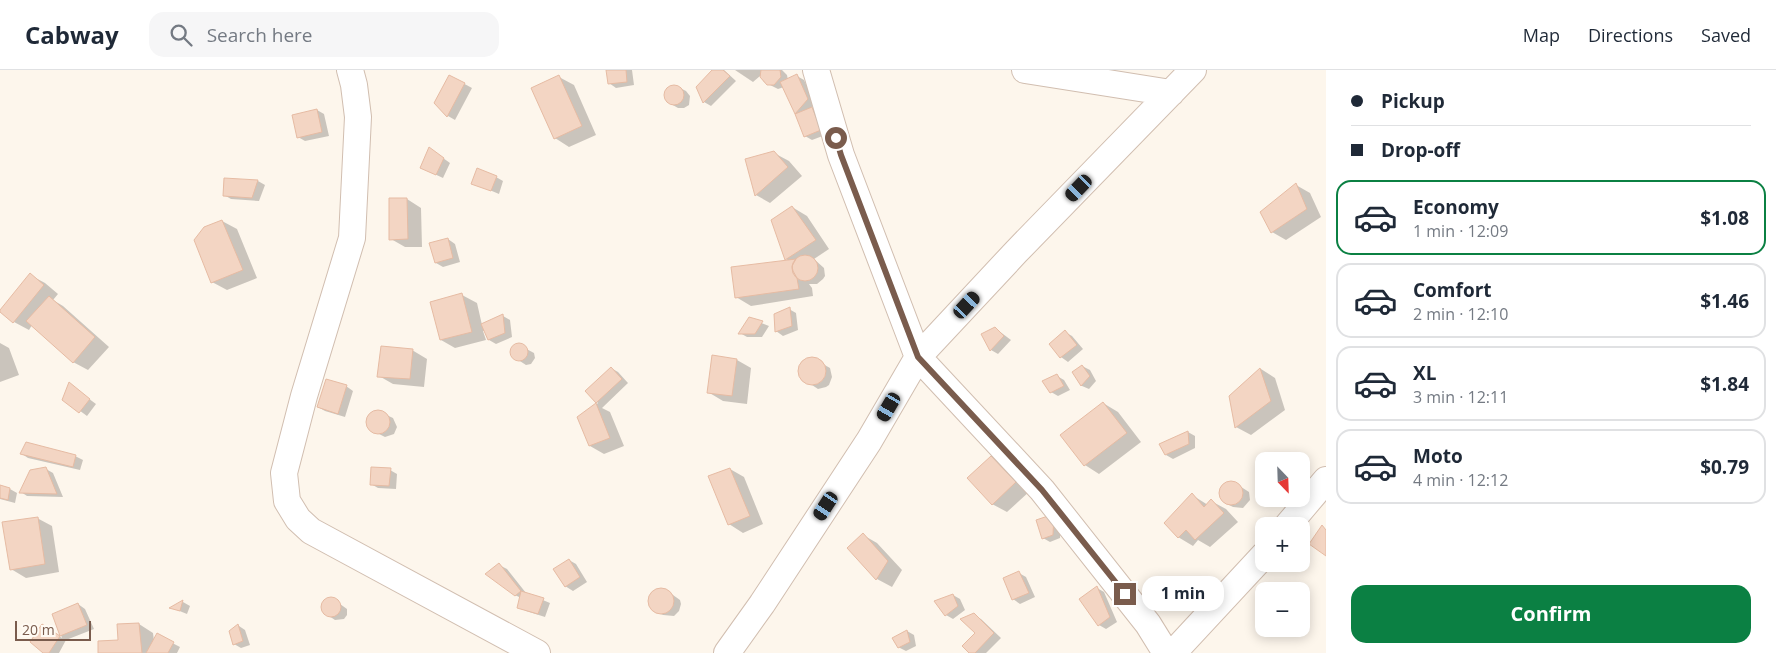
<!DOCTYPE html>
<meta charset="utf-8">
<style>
body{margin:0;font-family:"Open Sans",sans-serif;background:#f6f6f7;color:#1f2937;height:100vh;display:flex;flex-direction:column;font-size:19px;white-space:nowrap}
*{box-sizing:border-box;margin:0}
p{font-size:16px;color:#747a83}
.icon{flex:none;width:28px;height:28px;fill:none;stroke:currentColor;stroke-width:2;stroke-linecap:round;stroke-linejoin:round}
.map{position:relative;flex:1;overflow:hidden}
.sheet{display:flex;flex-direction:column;background:#fff;width:450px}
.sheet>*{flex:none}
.hud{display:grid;align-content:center;height:110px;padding:0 25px;background:#fff}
.needle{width:32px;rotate:157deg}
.controls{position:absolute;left:1255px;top:382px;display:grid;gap:10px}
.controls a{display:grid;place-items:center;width:55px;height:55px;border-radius:10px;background:#fff;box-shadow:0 2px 12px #0003;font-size:25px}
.scale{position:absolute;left:15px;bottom:12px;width:76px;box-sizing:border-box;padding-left:5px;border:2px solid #7a5c4d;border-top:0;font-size:14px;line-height:18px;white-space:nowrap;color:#7a5c4d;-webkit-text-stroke:4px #fffaf3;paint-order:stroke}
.end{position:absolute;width:22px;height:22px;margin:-11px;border:6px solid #7a5c4d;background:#fff;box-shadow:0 0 0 2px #fff}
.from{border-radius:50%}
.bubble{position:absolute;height:35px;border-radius:15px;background:#fff;box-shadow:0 2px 12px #0003;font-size:16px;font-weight:700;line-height:35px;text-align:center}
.car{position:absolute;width:15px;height:30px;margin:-15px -8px;border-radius:6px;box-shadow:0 0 4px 1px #0007;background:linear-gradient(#222 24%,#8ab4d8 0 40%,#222 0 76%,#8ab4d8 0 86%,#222 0)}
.hud b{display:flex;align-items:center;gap:18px;height:48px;font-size:19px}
.hud b+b{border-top:1px solid #e0e1e3}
.hud i{width:12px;height:12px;background:#1f2937}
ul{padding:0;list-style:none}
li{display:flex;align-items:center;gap:15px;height:75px;margin:0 10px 8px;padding:0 15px;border:2px solid #e0e1e3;border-radius:15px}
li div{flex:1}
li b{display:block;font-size:19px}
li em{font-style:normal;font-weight:700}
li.active{border-color:#0b8043}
li>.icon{width:45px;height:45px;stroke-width:1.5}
.cta{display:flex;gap:10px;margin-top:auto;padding:10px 25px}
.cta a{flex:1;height:58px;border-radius:15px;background:#0b8043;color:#fff;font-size:20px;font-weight:700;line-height:58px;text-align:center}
header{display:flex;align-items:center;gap:30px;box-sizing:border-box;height:70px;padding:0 25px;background:#fff;border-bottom:1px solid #e0e1e3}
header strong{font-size:24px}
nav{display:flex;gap:28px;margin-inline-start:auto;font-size:18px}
.search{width:350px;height:45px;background:#f6f6f7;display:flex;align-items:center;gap:12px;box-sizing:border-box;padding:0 18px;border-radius:15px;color:#747a83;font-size:19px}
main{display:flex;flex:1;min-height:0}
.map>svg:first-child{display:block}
</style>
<header>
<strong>Cabway</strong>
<div class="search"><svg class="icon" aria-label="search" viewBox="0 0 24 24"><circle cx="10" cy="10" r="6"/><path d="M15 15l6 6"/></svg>Search here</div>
<nav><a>Map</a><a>Directions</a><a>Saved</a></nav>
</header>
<main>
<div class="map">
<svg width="1326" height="583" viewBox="0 0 1326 583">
<rect width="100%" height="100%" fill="#fdf6ec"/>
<path fill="#0003" d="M 607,0 L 632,0 L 634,15 L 616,18 L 609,13 Z
M 714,0 L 724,0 L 736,11 L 711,36 L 704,32 L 697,17 Z
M 735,0 L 782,0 L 787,5 L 788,10 L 797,6 L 804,10 L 815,33 L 811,38 L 820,43 L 828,64 L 812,70 L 805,66 L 784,17 L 778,19 L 764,12 L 760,6 L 753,12 Z
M 450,6 L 472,18 L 455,50 L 448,46 L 436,33 Z
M 559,7 L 574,15 L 596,65 L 569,77 L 555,68 Z
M 672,16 L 678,17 L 686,21 L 690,26 L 689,35 L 684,38 L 678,38 L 671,34 L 665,27 L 667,19 Z
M 317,40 L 324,44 L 329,66 L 305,71 L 298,67 Z
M 436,83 L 450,93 L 443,108 L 428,101 Z
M 774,83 L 789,91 L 802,106 L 770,133 L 756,125 L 747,90 Z
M 496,107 L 503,111 L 499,124 L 473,113 Z
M 225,109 L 258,111 L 265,115 L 259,131 L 231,129 L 224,125 Z
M 1296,115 L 1310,123 L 1321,147 L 1286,170 L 1272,162 Z
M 407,129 L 421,138 L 422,177 L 405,177 L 391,169 Z
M 792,137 L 807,146 L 829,179 L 814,189 L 824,198 L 825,206 L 823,209 L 817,214 L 809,214 L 812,218 L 813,226 L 751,236 L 736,227 L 789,191 L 786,189 L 772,151 Z
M 222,151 L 237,159 L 257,208 L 227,220 L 212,212 Z
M 448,169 L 455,174 L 460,192 L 443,197 L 436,193 Z
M 30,205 L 45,213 L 58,224 L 53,230 L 63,236 L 109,277 L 88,300 L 73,292 L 32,255 L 29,260 L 14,252 Z
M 462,225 L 477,233 L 482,255 L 503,246 L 510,250 L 512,267 L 496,274 L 489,270 L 485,261 L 483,261 L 486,270 L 455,278 L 441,270 Z
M 789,239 L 796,243 L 798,260 L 783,266 L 776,261 Z
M 749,248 L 769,256 L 762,267 L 747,267 L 740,263 Z
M 995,258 L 1011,270 L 998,284 L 991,280 L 983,265 Z
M 1065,262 L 1072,266 L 1083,279 L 1068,292 L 1061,287 L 1050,274 Z
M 0,273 L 9,278 L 19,305 L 0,312 Z
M 519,275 L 534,283 L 535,288 L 531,294 L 526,295 L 512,286 L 512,281 L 514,277 Z
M 412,280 L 427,289 L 424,317 L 393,314 L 379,306 Z
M 713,287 L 737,290 L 751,298 L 747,334 L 723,331 L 708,322 Z
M 814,289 L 830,298 L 832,307 L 829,315 L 826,317 L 818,319 L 800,307 L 799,300 L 802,293 L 806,290 Z
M 1082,296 L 1090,300 L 1096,311 L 1089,319 L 1082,316 L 1073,302 Z
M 611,298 L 618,302 L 628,313 L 602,338 L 610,342 L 624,376 L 604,384 L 590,376 L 578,348 L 598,333 L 586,321 Z
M 1261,299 L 1275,308 L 1285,340 L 1251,365 L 1236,357 L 1230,327 Z
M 1057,306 L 1064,310 L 1070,320 L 1058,326 L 1051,322 Z
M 69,314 L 96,334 L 87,346 L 64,329 Z
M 346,316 L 353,321 L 345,347 L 325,341 L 318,337 Z
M 1103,333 L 1118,342 L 1141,372 L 1099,404 L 1085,395 Z
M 378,341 L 393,348 L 397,357 L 394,364 L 385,367 L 371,360 L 368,354 L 369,347 Z
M 1188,362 L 1195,366 L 1195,378 L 1173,389 L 1166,385 Z
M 22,384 L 75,386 L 83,390 L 80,400 L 28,388 Z
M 991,387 L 1006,396 L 1030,421 L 1007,442 L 992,434 Z
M 46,399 L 53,403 L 63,427 L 27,426 L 21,422 Z
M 730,399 L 744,407 L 763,454 L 743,463 L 729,454 Z
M 390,400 L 397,404 L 396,419 L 378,418 L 371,414 Z
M 1228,412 L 1235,413 L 1249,422 L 1250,430 L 1243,438 L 1233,437 L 1225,433 L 1220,427 L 1220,420 L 1224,414 Z
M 0,417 L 10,419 L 17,423 L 15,433 L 0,429 Z
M 1192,425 L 1208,435 L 1211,431 L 1226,439 L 1238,452 L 1210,477 L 1198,470 L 1193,476 L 1178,467 Z
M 37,448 L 52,456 L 59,502 L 26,508 L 11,499 Z
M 1061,449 L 1060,468 L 1050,472 L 1043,468 L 1037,451 Z
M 863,465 L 877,473 L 902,500 L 892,517 L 877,509 L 849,478 Z
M 569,490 L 576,494 L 587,512 L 573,521 L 565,516 Z
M 499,495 L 507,499 L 526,523 L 550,533 L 545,547 L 526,541 L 519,537 L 521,528 L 515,525 Z
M 1019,503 L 1026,507 L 1035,527 L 1020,534 L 1013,529 Z
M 1097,518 L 1104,522 L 1117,552 L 1106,559 L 1099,555 Z
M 658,519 L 666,520 L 680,530 L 681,534 L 679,541 L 674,546 L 663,545 L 655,541 L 650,535 L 650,527 L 652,524 Z
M 953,525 L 960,529 L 965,540 L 953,549 L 946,545 Z
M 327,529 L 333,529 L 347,539 L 347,545 L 344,549 L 335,550 L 323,542 L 322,536 Z
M 183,532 L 190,536 L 187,544 L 172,538 Z
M 78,534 L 85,539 L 94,559 L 66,570 L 59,583 L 45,583 L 50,560 L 62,568 L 54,545 Z
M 973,545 L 981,549 L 1001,568 L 986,583 L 971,583 L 976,563 Z
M 139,554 L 153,563 L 154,571 L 157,565 L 180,577 L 177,583 L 100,583 L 119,571 Z
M 239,556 L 245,560 L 250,575 L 241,578 L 234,574 L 230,562 Z
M 907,561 L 914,565 L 916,576 L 906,581 L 898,577 Z"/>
<path fill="#f3d5c3" stroke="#e6bba3" d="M 606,0 L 626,0 L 627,12 L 608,14 Z
M 712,0 L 723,0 L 730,6 L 703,33 L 696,17 Z
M 761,0 L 780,0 L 781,7 L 774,15 L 767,15 L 760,7 Z
M 797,4 L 808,29 L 795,44 L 780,12 Z
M 449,5 L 465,13 L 447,47 L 434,33 Z
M 559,5 L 582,56 L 554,69 L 531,18 Z
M664 25a10 10 0 1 1 20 0a10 10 0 1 1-20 0Z
M 812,37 L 821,60 L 804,67 L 795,44 Z
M 317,39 L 322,62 L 297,68 L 292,45 Z
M 429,77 L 444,88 L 436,105 L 420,98 Z
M 774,81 L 788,97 L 755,126 L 745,89 Z
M 477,98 L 497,106 L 491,121 L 471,114 Z
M 224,108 L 258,110 L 252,128 L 223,126 Z
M 1296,113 L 1307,139 L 1271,163 L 1260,142 Z
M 389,128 L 407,128 L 408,169 L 389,170 Z
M 792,136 L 816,170 L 785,190 L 771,150 Z
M 222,150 L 243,200 L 211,213 L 194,170 L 204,157 Z
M 448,168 L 453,188 L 435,193 L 429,173 Z
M792 198a13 13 0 1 1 26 0a13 13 0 1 1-26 0Z
M 796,189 L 792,196 L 793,201 L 797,208 L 799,219 L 735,228 L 731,197 Z
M 30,203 L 44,215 L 13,253 L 0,242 L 0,240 Z
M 462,223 L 472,262 L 440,270 L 430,232 Z
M 49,226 L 95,267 L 73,293 L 26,251 Z
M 790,237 L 792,256 L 775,262 L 774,244 Z
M 503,244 L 505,263 L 488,270 L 481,254 Z
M 749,247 L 763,251 L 755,264 L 738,264 Z
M 995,257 L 1004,266 L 990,281 L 981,264 Z
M 1065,260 L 1077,275 L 1060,288 L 1049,274 Z
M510 282a9 9 0 1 1 18 0a9 9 0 1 1-18 0Z
M 381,276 L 413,279 L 410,309 L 377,307 Z
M 712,285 L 737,289 L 732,326 L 707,323 Z
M798 301a14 14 0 1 1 28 0a14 14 0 1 1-28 0Z
M 1082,295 L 1090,306 L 1081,316 L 1072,302 Z
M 611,297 L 622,309 L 596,333 L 585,321 Z
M 1260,298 L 1271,331 L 1235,358 L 1229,326 Z
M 1057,304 L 1064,316 L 1050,323 L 1042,311 Z
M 326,309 L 347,315 L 338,344 L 317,337 Z
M 69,312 L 90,329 L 79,343 L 62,330 Z
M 1103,332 L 1127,363 L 1084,396 L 1060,365 Z
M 596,333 L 610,368 L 589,376 L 577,347 Z
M366 352a12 12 0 1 1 24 0a12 12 0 1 1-24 0Z
M 1188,361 L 1189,374 L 1165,385 L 1159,374 Z
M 26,372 L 76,385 L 73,397 L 20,384 Z
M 991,386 L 1016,412 L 992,435 L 967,408 Z
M 46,397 L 57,424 L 19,423 L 30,400 Z
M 371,397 L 391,398 L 389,416 L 370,415 Z
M 730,398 L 750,446 L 728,455 L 708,406 Z
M1219 423a12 12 0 1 1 24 0a12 12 0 1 1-24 0Z
M 0,415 L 10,418 L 8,430 L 0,428 Z
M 1192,423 L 1204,437 L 1211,429 L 1224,443 L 1195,470 L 1186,460 L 1178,468 L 1164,453 Z
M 1054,444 L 1053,465 L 1042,469 L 1036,450 Z
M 38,447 L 45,494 L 10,500 L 2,452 Z
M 1322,455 L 1326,460 L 1326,486 L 1309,474 Z
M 863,463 L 888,491 L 876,510 L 847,478 Z
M 569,489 L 580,507 L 565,517 L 553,499 Z
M 499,493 L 521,521 L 515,526 L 485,504 Z
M 1019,501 L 1029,523 L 1012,530 L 1003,508 Z
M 1097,516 L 1110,547 L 1098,556 L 1079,529 Z
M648 531a13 13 0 1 1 26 0a13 13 0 1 1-26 0Z
M 521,521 L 544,528 L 538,544 L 517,538 Z
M 953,524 L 958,536 L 945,546 L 934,531 Z
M321 537a10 10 0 1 1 20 0a10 10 0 1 1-20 0Z
M 183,530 L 180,541 L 169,538 Z
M 78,533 L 87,555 L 60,566 L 52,544 Z
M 974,543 L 994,563 L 975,583 L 969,583 L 962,576 L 975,563 L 960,549 Z
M 139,553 L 142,583 L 98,583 L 98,571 L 118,570 L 117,554 Z
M 42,554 L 60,566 L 49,583 L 43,583 L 30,572 Z
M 238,554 L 243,571 L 233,575 L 229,561 Z
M 907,560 L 910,572 L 898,578 L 892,568 Z
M 157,563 L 174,572 L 168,583 L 146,583 Z"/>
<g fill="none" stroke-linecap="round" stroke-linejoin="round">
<g stroke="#d1beb0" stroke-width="28">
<path id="minor" d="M 350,0 L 354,15 L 358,47 L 352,168 L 304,326 L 284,403 L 287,431 L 298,449 L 311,461 L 537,583
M 816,0 L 841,85 L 918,287 L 1042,420 L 1148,554 L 1166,583
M 1025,0 L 1171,23
M 1287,456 L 1326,410
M 727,583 L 762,534 L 869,371 L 918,287 L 1016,182 L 1193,0
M 1173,583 L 1264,485"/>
</g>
<use href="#minor" stroke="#fff" stroke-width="26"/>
</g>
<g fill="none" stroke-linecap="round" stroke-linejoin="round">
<path stroke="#7a5c4d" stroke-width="6" d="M 836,68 L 841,85 L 918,287 L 1042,420 L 1125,524"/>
</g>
</svg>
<div class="controls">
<a><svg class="needle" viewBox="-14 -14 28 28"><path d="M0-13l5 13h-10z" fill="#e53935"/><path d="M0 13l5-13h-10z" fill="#747a83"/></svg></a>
<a>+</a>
<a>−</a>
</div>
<div class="scale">20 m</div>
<i class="end from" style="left:836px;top:68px"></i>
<i class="end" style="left:1125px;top:524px"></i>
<div class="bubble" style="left:1142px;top:506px;width:82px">1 min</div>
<i class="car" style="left:1079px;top:118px;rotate:224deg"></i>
<i class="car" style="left:967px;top:235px;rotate:43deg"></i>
<i class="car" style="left:889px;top:337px;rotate:210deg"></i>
<i class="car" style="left:826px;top:436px;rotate:213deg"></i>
</div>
<section class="sheet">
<div class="hud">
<b><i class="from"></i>Pickup</b>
<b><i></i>Drop-off</b>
</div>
<ul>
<li class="active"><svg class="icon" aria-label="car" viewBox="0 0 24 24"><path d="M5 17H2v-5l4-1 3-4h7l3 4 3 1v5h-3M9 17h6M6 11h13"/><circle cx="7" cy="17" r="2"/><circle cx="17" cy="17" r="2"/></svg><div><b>Economy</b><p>1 min · 12:09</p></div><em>$1.08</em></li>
<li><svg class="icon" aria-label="car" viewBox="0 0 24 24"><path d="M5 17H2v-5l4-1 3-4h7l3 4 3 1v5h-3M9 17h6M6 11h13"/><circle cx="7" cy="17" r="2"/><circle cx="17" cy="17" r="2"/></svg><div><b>Comfort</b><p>2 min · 12:10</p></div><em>$1.46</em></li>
<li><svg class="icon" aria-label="car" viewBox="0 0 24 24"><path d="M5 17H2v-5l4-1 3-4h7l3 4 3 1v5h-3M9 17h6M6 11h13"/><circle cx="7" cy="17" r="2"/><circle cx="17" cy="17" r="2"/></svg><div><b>XL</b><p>3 min · 12:11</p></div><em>$1.84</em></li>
<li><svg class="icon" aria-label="car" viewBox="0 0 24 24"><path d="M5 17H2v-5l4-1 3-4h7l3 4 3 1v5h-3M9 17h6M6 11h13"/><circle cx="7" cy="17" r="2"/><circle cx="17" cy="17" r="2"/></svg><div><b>Moto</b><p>4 min · 12:12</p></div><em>$0.79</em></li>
</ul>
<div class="cta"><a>Confirm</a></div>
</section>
</main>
